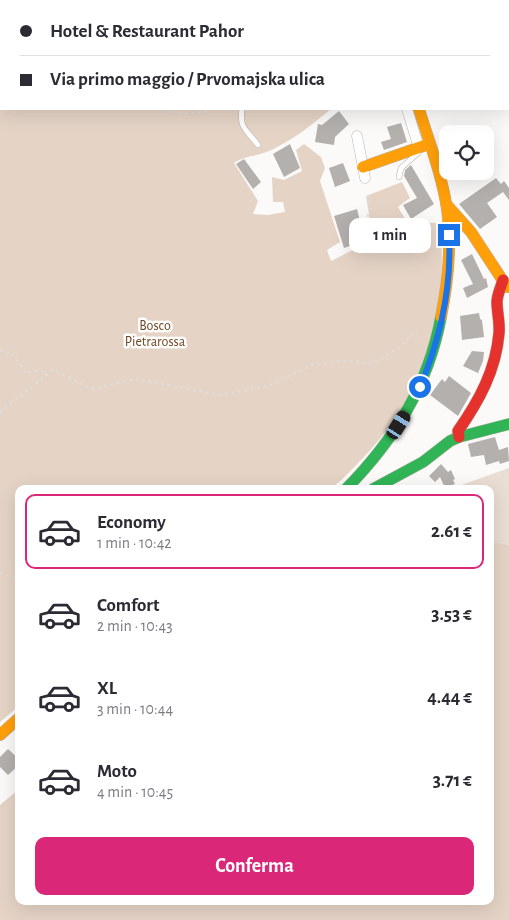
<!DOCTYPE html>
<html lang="it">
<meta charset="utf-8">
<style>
body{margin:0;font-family:"Alegreya Sans",sans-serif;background:#f2f2f3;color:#2b2b33;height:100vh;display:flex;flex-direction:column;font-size:19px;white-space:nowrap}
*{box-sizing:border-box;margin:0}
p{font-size:16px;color:#7c7c81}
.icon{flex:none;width:28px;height:28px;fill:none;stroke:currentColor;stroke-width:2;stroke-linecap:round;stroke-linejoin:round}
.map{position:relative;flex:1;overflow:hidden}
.details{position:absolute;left:15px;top:485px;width:479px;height:420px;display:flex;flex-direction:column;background:#fff;border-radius:10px;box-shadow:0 5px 20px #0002}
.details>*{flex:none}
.hud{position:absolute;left:0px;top:0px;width:510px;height:110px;box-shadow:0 5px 20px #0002;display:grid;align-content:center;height:110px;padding:0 20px;background:#fff}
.controls{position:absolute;left:439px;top:125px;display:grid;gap:10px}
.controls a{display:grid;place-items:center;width:55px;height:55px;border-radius:10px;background:#fff;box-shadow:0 5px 20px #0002;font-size:25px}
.end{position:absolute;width:22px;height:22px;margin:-11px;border:6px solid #1a73e8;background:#fff;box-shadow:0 0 0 2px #fff}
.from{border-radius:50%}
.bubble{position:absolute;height:35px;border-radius:10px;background:#fff;box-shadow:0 5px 20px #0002;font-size:16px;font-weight:700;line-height:35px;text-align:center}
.car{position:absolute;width:15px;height:30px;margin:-15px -8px;border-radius:6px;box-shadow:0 0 4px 1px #0007;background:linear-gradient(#222 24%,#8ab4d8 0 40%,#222 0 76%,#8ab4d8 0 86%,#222 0)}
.hud b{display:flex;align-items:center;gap:18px;height:48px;font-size:19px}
.hud b+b{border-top:1px solid #e1e1e2}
.hud i{width:12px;height:12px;background:#2b2b33}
ul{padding:9px 0 0;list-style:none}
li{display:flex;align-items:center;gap:15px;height:75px;margin:0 10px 8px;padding:0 10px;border:2px solid transparent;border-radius:10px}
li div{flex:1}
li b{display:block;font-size:19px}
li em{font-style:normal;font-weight:700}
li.current{border-color:#db2777}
li>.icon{width:45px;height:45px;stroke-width:1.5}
.cta{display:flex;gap:10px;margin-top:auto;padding:10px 20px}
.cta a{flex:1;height:58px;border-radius:10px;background:#db2777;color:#fff;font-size:20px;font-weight:700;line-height:58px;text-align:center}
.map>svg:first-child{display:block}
</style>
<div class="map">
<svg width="509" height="920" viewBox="0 0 509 920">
<rect width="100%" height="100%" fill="#fcfaf8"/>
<path fill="#eaddd3" d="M 509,468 L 509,545 L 490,541 L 490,489 L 450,489 Z"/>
<path fill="#e5d4c6" d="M 0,0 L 368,0 L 1,1 L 1,109 L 331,109 C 312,125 288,144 264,153 C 252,157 247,155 234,163 L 258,201 L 253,214 L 267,215 L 285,212 L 283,202 L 273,202 L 272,177 L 284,180 L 302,171 L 296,150 L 304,144 L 321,157 L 325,168 L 320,181 L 340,242 L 327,250 L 331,261 L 373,240 L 366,196 L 402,182 L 410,198 L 398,207 L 407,222 L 440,223 C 446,277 438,338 414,387 C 401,413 383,437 363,458 C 352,469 343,480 330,489 L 19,489 L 19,706 L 0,722 Z
M 490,541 L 509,545 L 509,920 L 0,920 L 0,805 L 19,789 L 19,901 L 490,901 Z"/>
<path fill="#b4b0ad" d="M 339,111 L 349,124 L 335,137 L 334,145 L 315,142 L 318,124 L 322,125 Z
M 401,123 L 407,142 L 384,150 L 381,142 L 391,139 L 387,127 Z
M 290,144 L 300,168 L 284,177 L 273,154 Z
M 244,159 L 261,182 L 253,189 L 236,164 Z
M 343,163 L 350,181 L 335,187 L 329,168 Z
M 411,165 L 434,204 L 411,219 L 403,205 L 417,198 L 404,176 L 405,170 Z
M 496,178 L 501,184 L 504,181 L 509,188 L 509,200 L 503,192 L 487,203 L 497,217 L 480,229 L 459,204 Z
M 357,209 L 360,221 L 358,222 L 365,241 L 344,248 L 334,216 Z
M 472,254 L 484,279 L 486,278 L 488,287 L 467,298 L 463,288 L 473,284 L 461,260 Z
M 479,313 L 480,319 L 482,320 L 484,337 L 462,340 L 460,316 Z
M 472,351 L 484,352 L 483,361 L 478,373 L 463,366 Z
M 449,376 L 471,393 L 458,416 L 430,395 L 442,379 L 445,382 Z
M 495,437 L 499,450 L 508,447 L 509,461 L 500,464 L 499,461 L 486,465 L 484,455 L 471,457 L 468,444 Z
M 441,464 L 448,472 L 451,470 L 455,479 L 453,480 L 455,484 L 445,488 L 440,477 L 435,482 L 429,476 Z
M 8,749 L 19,759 L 19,765 L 8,775 L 0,767 L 0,757 Z"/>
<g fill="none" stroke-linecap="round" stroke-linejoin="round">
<g stroke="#b5b1ad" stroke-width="6">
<path id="lane" d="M 242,109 C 239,129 247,130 258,145
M 399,177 L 401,168 L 418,153"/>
</g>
<g stroke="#b5b1ad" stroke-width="11">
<path id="street" d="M 407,109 L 419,148
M 357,136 L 365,178"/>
</g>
<g stroke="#b5b1ad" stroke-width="12">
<path id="fast" d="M 346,489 C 395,439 428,386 441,317
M 373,489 L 423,462 L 450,441 L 459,437 L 509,424"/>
</g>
<g stroke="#b5b1ad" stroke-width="12">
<path id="slow" d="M 419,109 C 429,142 442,175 447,209 C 452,245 448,282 441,317
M 363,167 L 429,144
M 446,204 L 471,232 L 507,287
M 0,735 L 19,718"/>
</g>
<g stroke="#b5b1ad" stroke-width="12">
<path id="jam" d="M 387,0 L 387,1
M 459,437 L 458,431 C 479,401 496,370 499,333 C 500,323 497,312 497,302 C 497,295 501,287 503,280"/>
</g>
<path stroke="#dfdedd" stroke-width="2" stroke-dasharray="2.5 4" stroke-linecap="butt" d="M 0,87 L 1,87
M 160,109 L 190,114 L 214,109
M 360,226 L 367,221 L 369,209 L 368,195
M 0,351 L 13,354 L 26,373 L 39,370 L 48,374
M 0,412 L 53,370 L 92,389 L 136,379 L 223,395 L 270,385 L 312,365 L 346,361 L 372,363 L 399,348 L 413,333 L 423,339
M 0,573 L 19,579
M 16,706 L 19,693"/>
<use href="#lane" stroke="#fffefe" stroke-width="5"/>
<use href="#street" stroke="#fffefe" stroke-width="10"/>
<use href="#fast" stroke="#30b455" stroke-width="11"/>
<use href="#slow" stroke="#ff9f0a" stroke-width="11"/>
<use href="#jam" stroke="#e5322d" stroke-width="11"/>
</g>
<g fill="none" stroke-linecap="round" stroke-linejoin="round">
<path stroke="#1a73e8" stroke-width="6" d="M 420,387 C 440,339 452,287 449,235"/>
</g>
<g text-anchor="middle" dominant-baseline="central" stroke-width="5" stroke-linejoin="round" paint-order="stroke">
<g font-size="14" fill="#6f4620" stroke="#fff">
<text x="155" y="326">Bosco<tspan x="155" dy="16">Pietrarossa</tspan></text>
</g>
</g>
</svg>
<div class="controls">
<a><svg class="icon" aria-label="locate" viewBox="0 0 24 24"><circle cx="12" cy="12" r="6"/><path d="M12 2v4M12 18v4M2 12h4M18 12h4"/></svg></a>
</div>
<i class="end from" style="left:420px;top:387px"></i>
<i class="end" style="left:449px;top:235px"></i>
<div class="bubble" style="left:349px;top:218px;width:82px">1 min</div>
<i class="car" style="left:399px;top:425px;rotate:32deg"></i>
<div class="hud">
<b><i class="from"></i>Hotel &amp; Restaurant Pahor</b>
<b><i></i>Via primo maggio / Prvomajska ulica</b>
</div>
<section class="details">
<ul>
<li class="current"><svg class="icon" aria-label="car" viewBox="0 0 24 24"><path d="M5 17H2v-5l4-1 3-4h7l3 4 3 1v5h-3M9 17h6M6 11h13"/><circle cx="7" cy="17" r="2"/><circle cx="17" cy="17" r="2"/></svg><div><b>Economy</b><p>1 min · 10:42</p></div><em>2.61 €</em></li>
<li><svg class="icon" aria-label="car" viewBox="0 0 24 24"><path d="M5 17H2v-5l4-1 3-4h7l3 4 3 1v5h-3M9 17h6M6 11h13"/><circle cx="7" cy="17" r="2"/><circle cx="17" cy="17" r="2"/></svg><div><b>Comfort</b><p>2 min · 10:43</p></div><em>3.53 €</em></li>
<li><svg class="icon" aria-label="car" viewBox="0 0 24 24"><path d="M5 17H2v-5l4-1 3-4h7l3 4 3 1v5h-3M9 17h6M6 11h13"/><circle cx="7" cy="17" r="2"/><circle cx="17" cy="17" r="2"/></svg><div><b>XL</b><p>3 min · 10:44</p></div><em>4.44 €</em></li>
<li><svg class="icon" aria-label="car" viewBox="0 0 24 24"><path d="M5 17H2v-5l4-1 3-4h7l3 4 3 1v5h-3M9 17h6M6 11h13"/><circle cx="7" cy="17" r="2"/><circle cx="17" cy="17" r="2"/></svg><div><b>Moto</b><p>4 min · 10:45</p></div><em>3.71 €</em></li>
</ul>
<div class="cta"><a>Conferma</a></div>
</section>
</div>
